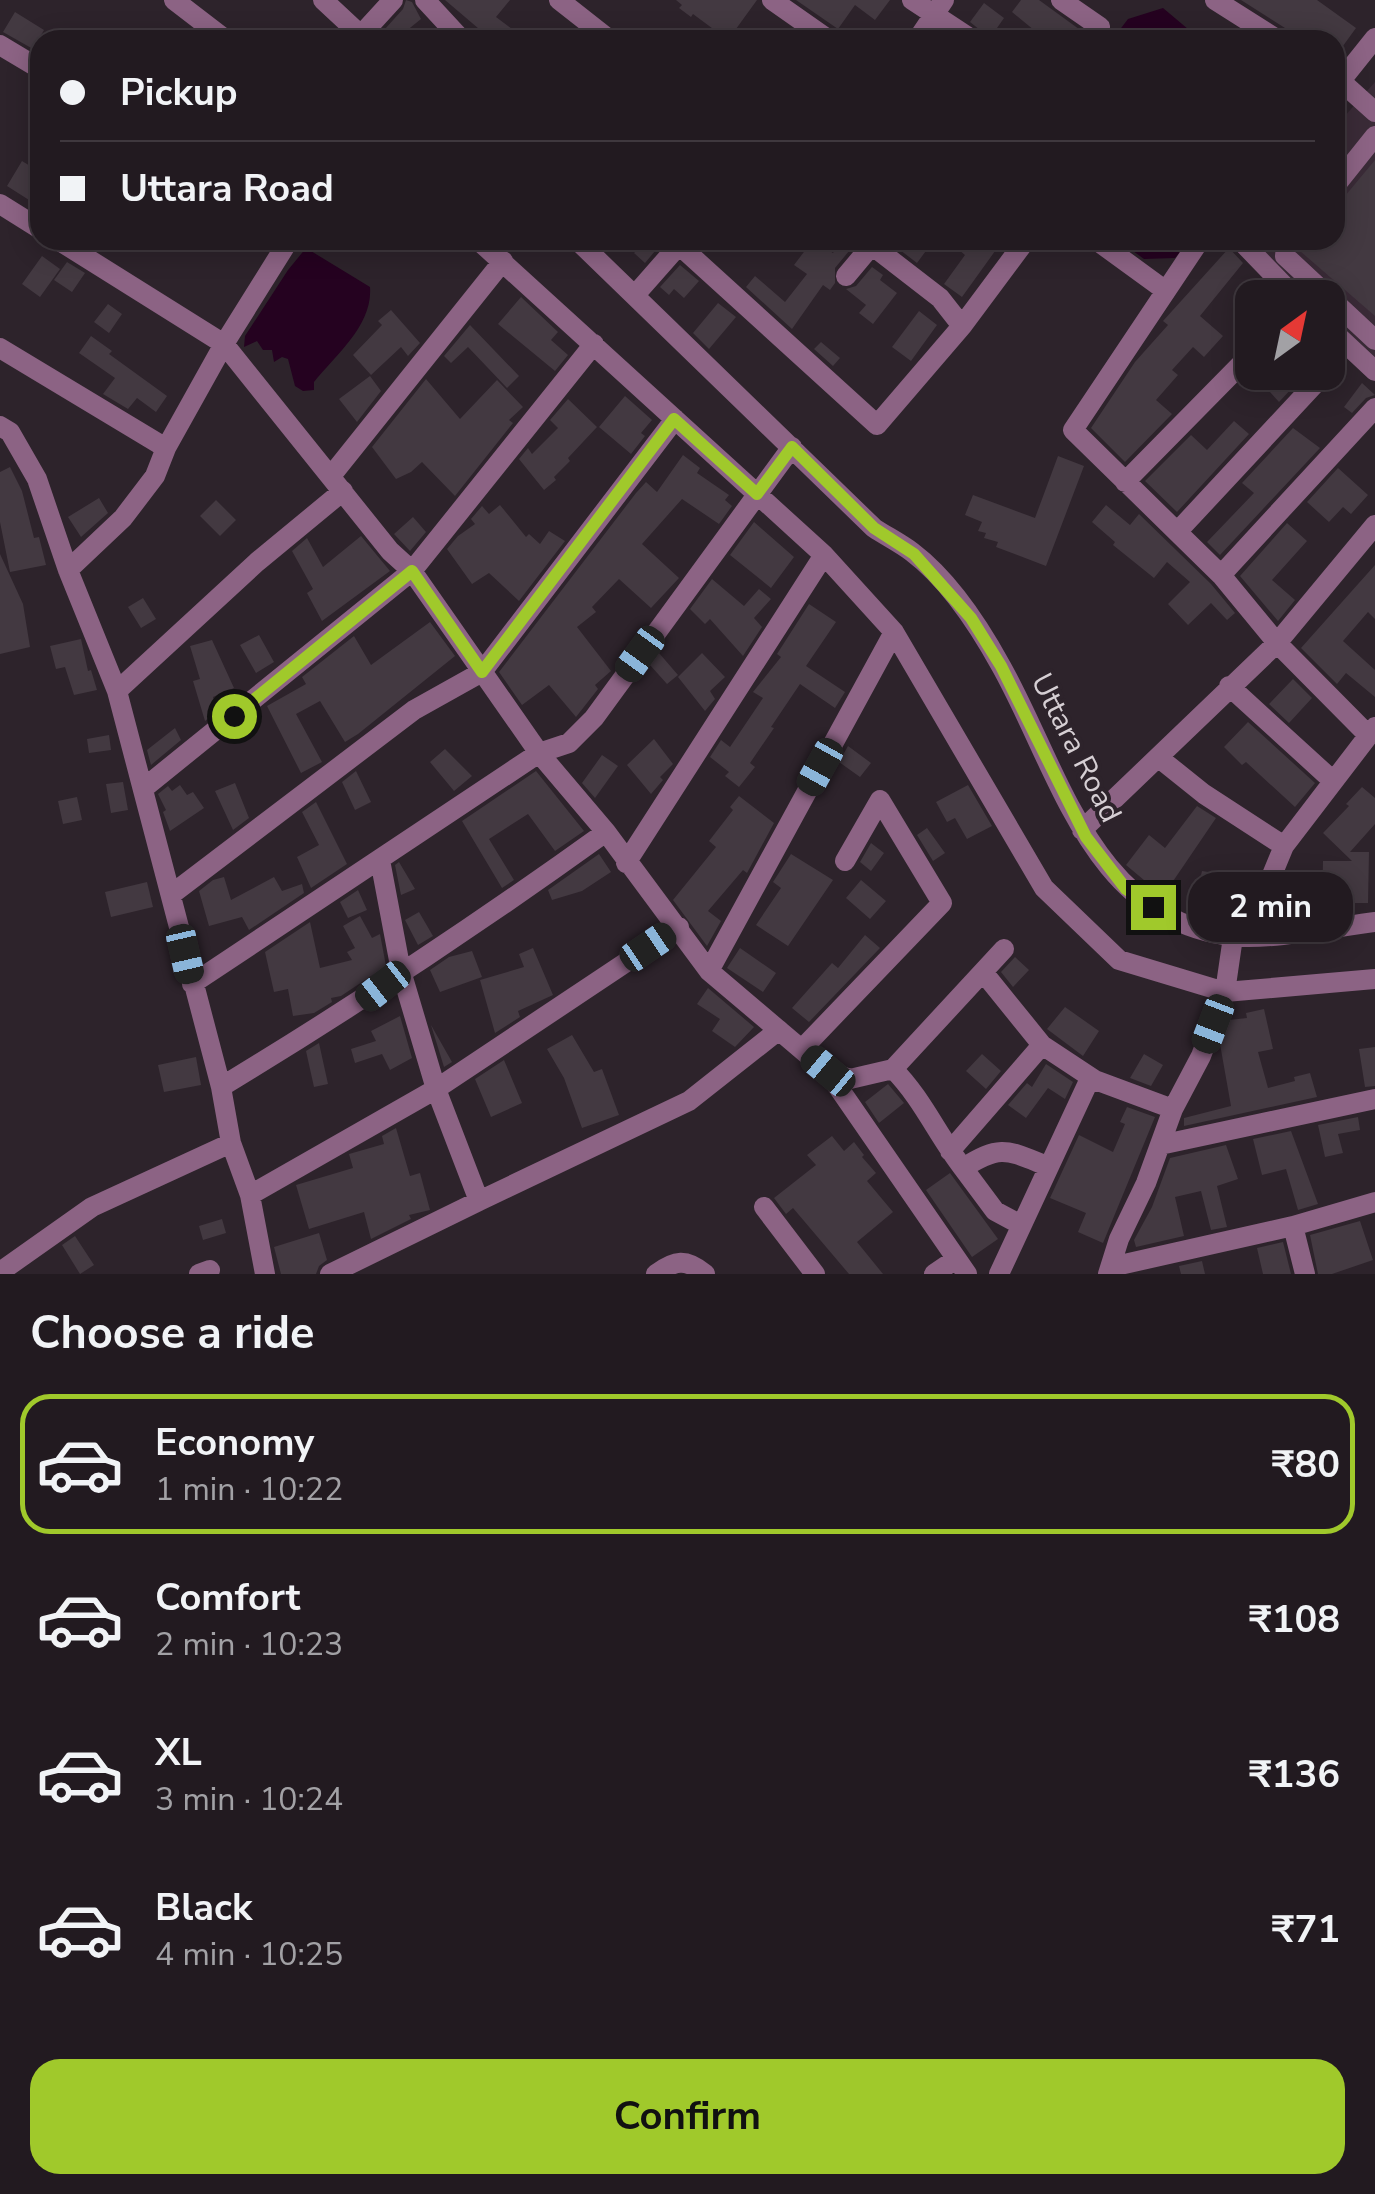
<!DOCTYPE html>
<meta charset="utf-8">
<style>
body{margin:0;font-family:"Nunito Sans",sans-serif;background:#2a2329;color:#f1f3f6;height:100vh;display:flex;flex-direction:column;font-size:38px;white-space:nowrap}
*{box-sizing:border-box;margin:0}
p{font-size:32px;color:#a2a1a5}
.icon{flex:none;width:55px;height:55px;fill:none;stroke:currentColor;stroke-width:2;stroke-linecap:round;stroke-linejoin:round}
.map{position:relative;height:1274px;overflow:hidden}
.drawer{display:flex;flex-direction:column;background:#221a20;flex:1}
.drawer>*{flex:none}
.guide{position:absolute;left:30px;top:30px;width:1315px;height:220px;border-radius:30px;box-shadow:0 5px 25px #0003,0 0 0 2px #3f383e;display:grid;align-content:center;height:220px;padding:0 30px;background:#221a20}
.needle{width:65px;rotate:33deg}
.tools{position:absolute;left:1235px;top:280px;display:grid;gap:20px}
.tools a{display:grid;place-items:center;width:110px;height:110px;border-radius:20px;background:#221a20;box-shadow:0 5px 25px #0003,0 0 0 2px #3f383e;font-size:50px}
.end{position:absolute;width:45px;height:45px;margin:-22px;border:12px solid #a0c92b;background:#111;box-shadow:0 0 0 5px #111}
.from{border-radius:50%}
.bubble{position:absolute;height:70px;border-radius:30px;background:#221a20;box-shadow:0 5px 25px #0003,0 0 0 2px #3f383e;font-size:32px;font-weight:700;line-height:70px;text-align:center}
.car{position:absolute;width:30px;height:60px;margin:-30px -15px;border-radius:12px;box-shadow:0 0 8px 2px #0007;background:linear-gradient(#222 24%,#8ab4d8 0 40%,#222 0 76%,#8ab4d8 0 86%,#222 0)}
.guide b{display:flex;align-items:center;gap:35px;height:95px;font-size:38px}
.guide b+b{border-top:2px solid #3f383e}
.guide i{width:25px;height:25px;background:#f1f3f6}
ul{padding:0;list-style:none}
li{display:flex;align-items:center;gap:30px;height:140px;margin:0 20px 15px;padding:0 10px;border:5px solid transparent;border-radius:30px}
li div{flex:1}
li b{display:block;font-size:38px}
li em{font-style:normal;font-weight:700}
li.active{border-color:#a0c92b}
li>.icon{width:90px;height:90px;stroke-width:1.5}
h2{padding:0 30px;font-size:45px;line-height:120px}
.button{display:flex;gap:20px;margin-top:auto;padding:20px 30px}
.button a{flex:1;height:115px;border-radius:30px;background:#a0c92b;color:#111;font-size:40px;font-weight:700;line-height:115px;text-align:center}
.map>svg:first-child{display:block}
</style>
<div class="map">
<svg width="1375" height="1274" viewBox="0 0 1375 1274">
<rect width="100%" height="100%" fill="#2d232b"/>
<path fill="#3a2b37" d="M 1375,82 L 1375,360 L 1328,315 L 1328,298 L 1309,297 L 1249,240 L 1335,240 L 1335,127 Z"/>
<path fill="#250220" d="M 1163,8 L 1201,40 L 1112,40 L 1128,19 Z
M 1118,240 L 1190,240 L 1175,258 L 1144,259 Z
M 306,248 L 370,287 C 373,325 336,355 314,382 L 314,390 L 303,391 L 295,386 L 288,359 L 282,357 L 274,362 L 272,350 L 263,350 L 257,341 L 244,347 L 245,336 L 288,270 Z"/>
<path fill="#433941" d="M 406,0 L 412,2 L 421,19 L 395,40 L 385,29 L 403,9 Z
M 445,0 L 510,0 L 496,17 L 527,40 L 492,40 Z
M 676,0 L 757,0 L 728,40 L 693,14 L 691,17 L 679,8 L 682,5 Z
M 796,0 L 890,0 L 875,20 L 855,5 L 838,29 Z
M 1021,0 L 1039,0 L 1083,32 L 1078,40 L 1046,40 L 1012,12 Z
M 1241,0 L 1317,0 L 1356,28 L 1335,57 L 1335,40 L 1296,40 L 1285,28 Z
M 984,3 L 1004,18 L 990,38 L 970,22 Z
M 15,12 L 44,30 L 33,49 L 3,32 Z
M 1375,160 L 1375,316 L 1300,251 L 1308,240 L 1335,240 L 1335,208 Z
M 22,161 L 40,172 L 40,183 L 29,200 L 7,186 Z
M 647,240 L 657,240 L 660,245 L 645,263 L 634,253 Z
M 813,240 L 833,253 L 839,244 L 849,251 L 835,268 L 835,283 L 830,290 L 823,285 L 792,329 L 746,287 L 755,276 L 785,302 L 807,274 L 794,265 Z
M 887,240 L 934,240 L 917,263 Z
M 947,240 L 1003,240 L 962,297 L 944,284 L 965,255 Z
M 1229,248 L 1243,263 L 1200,316 L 1223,336 L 1204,357 L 1193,347 L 1172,370 L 1178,375 L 1156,400 L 1172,414 L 1125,462 L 1091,428 L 1135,362 L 1168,325 L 1163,321 Z
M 42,256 L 60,269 L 40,297 L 22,284 Z
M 67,262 L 85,273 L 72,292 L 54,280 Z
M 680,265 L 699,281 L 684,298 L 674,289 L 669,295 L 660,287 Z
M 872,267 L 883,275 L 880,280 L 897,293 L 873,324 L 859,313 L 866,305 L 846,289 L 856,286 Z
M 521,297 L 558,332 L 551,340 L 568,355 L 555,371 L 498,324 Z
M 718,303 L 736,317 L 709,349 L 693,333 Z
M 108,304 L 122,314 L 109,333 L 94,322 Z
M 391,310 L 420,343 L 408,356 L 401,347 L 371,375 L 353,355 L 382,325 L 378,321 Z
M 919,311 L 937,325 L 911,361 L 892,347 Z
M 470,325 L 519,376 L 507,388 L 468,347 L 451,363 L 444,356 Z
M 91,336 L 112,351 L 109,354 L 167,396 L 156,412 L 137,398 L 128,409 L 103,394 L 115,378 L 79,353 Z
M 821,342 L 840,358 L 833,366 L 814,349 Z
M 1252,372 L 1307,372 L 1279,402 Z
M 370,376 L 381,391 L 357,422 L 339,399 Z
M 426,379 L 460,419 L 497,380 L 523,407 L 509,420 L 513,423 L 455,496 L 422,462 L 411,472 L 396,479 L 372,447 Z
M 1362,383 L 1375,395 L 1366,398 L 1352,413 L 1344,407 Z
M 625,396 L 652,420 L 641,433 L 645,436 L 631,454 L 599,427 Z
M 568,399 L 597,427 L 568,458 L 570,461 L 554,477 L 556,480 L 544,490 L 519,459 L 528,448 L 532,454 L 558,428 L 550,420 Z
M 1234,421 L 1249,434 L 1177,512 L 1145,481 L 1191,435 L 1207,450 Z
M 1293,428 L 1320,448 L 1220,555 L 1207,542 L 1254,493 L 1242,483 Z
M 683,455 L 700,468 L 697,473 L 729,495 L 725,500 L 732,506 L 719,524 L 682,499 L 642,544 L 679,578 L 651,608 L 619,579 L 592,607 L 596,612 L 577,627 L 611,671 L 595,685 L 598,689 L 576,717 L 549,685 L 522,705 L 499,672 L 636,493 L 646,482 L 657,492 Z
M 1058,456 L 1084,466 L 1046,566 L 996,547 L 998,542 L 984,538 L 986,533 L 978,531 L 982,522 L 965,515 L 973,495 L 1035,518 Z
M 10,467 L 22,491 L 34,538 L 39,537 L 46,565 L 10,572 L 0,522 L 0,472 Z
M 1338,468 L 1368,495 L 1351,514 L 1343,507 L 1329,522 L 1307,502 Z
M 99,498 L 108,513 L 81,537 L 68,517 Z
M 216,500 L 236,520 L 220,536 L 200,516 Z
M 500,505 L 526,537 L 529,534 L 540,544 L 549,531 L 565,541 L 519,601 L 489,573 L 472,584 L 447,549 L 458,536 L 475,524 L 471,519 L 482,506 L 489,514 Z
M 1106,505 L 1130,525 L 1139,514 L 1211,584 L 1235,613 L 1227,620 L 1211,603 L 1188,625 L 1168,604 L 1190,582 L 1167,562 L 1154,578 L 1113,545 L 1115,542 L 1092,522 Z
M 413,517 L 426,532 L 410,551 L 394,534 Z
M 754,522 L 794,557 L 771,588 L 730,555 Z
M 1287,523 L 1307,541 L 1272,580 L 1295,600 L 1278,621 L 1240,576 Z
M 361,536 L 390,571 L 322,621 L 307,593 L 313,589 L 292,551 L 307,538 L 323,567 Z
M 0,554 L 23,604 L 30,647 L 0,654 Z
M 1375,565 L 1375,619 L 1368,612 L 1343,641 L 1375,670 L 1375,697 L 1346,673 L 1337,684 L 1301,648 Z
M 712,579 L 744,606 L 759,589 L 771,599 L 754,618 L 762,627 L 743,656 L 710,619 L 705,624 L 690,609 Z
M 143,598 L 156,619 L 141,628 L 128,607 Z
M 809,604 L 836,622 L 806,666 L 845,692 L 835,708 L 800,684 L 771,727 L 774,728 L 750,763 L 755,767 L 739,787 L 725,776 L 729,772 L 710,757 L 721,740 L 730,747 L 763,698 L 753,692 L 781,657 L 777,654 Z
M 430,622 L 455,656 L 358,734 L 345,742 L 320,701 L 296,714 L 322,762 L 301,773 L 267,706 L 306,684 L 302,677 L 354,636 L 371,665 Z
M 259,635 L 274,662 L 256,673 L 240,645 Z
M 81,639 L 88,671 L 91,670 L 97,690 L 74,695 L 65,667 L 56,669 L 50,646 Z
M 212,640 L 234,688 L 213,697 L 217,711 L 205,721 L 193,681 L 200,679 L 190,646 Z
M 659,653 L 678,675 L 667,684 L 650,665 Z
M 702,653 L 725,677 L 710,691 L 715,699 L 705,711 L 678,677 Z
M 1293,679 L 1312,698 L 1289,723 L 1269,704 Z
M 1248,722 L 1315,783 L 1295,807 L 1246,762 L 1242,765 L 1224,747 Z
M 175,728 L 181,740 L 151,765 L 147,750 Z
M 109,735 L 111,750 L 89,753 L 87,739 Z
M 654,739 L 673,764 L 660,777 L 663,780 L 651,794 L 627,765 Z
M 848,746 L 871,763 L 860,777 L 839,762 Z
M 445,749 L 472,776 L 454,791 L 430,762 Z
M 602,755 L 618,766 L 595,798 L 582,783 Z
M 356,771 L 371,802 L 355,810 L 342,782 Z
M 536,771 L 584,831 L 555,851 L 528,814 L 489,839 L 514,880 L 502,888 L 462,821 Z
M 123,782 L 128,810 L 111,813 L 106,784 Z
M 235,783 L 249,818 L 233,830 L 215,791 Z
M 180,785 L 187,795 L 193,792 L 204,808 L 170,831 L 163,812 L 166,810 L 158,794 L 168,786 L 172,791 Z
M 968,785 L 992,826 L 967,839 L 955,818 L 947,822 L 936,802 Z
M 1362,787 L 1375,798 L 1375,824 L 1350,852 L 1369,852 L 1368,903 L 1342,903 L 1342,909 L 1322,909 L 1323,861 L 1352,861 L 1323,833 L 1349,806 L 1346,804 Z
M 739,796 L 774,823 L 747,873 L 743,870 L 708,911 L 721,921 L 707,946 L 673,900 L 716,847 L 709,841 L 733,810 L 730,807 Z
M 77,797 L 82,820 L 63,824 L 58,801 Z
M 316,802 L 347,864 L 311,888 L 297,857 L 319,845 L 302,812 Z
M 1197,806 L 1216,818 L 1163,896 L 1126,865 L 1149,835 L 1165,848 Z
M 927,828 L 945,853 L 933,861 L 917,835 Z
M 871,843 L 884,853 L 871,871 L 860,862 Z
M 599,854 L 611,872 L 582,891 L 552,900 L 548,890 Z
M 791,854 L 833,880 L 788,946 L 756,925 L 781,888 L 773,882 Z
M 399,862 L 415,889 L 401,895 L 395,865 Z
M 1202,871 L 1251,879 L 1240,923 L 1193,910 Z
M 224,877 L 231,900 L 274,877 L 282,891 L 302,884 L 304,893 L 249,930 L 242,917 L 209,926 L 199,891 L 213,880 Z
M 861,880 L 886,901 L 870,919 L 846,898 Z
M 147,882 L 153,907 L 111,917 L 105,892 Z
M 358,890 L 367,910 L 348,918 L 340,902 Z
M 419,912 L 433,936 L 418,945 L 405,920 Z
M 360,916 L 372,938 L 380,934 L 386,966 L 341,996 L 331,998 L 332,1002 L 314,1013 L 293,1016 L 288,989 L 274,992 L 265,952 L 310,922 L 320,968 L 352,960 L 347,952 L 355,948 L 343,926 Z
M 865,935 L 880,948 L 809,1022 L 792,1008 L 832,963 L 838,968 Z
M 533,948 L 553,995 L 518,1011 L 520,1017 L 495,1033 L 480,980 L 524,967 L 519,954 Z
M 740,948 L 776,973 L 763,992 L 727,968 Z
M 472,951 L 482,977 L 440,992 L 430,970 L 449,957 Z
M 1015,957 L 1029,970 L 1013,987 L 1001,972 Z
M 708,988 L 754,1027 L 735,1047 L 712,1031 L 720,1019 L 697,1004 Z
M 1065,1007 L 1099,1031 L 1083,1056 L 1047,1029 Z
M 1264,1009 L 1273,1049 L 1258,1052 L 1268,1088 L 1295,1081 L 1294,1077 L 1310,1073 L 1317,1097 L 1184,1126 L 1184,1118 L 1231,1106 L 1220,1044 L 1229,1020 L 1247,1018 L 1246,1013 Z
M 400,1016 L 412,1058 L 390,1070 L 382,1054 L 355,1063 L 351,1049 L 376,1041 L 371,1031 Z
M 431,1025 L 452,1062 L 444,1067 Z
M 572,1035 L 594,1072 L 602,1069 L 619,1115 L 582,1128 L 564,1078 L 547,1049 Z
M 319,1043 L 328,1084 L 314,1087 L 306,1051 Z
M 1375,1047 L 1375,1086 L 1365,1087 L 1359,1049 Z
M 982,1054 L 1001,1071 L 986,1089 L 966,1071 Z
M 1144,1054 L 1163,1065 L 1151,1086 L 1130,1078 Z
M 196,1057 L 201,1085 L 164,1092 L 158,1065 Z
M 504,1060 L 522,1103 L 491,1117 L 475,1079 Z
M 1046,1064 L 1073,1082 L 1065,1099 L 1048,1088 L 1026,1118 L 1008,1105 L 1027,1083 L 1032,1087 Z
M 888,1084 L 904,1103 L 879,1123 L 865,1102 Z
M 1127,1107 L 1155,1117 L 1103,1243 L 1078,1232 L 1086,1213 L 1050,1198 L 1079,1135 L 1113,1152 L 1125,1124 L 1120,1122 Z
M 1358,1117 L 1360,1130 L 1338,1134 L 1343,1153 L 1325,1157 L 1318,1125 Z
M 396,1128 L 410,1176 L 420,1173 L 430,1210 L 409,1215 L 411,1219 L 371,1239 L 364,1212 L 309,1229 L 296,1185 L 353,1168 L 349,1154 L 384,1144 L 382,1136 Z
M 1291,1131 L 1318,1204 L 1298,1210 L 1286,1169 L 1262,1175 L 1253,1139 Z
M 832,1136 L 844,1151 L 854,1142 L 864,1155 L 862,1157 L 876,1173 L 867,1181 L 893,1212 L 857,1242 L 883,1274 L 849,1274 L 793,1208 L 786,1214 L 774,1198 L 816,1165 L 807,1155 Z
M 1226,1145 L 1238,1179 L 1217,1186 L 1227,1227 L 1211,1230 L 1201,1191 L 1175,1197 L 1184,1236 L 1136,1247 L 1134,1240 L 1152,1207 L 1170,1158 Z
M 950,1173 L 998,1239 L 972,1257 L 926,1190 Z
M 222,1219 L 226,1233 L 203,1240 L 199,1226 Z
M 1360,1221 L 1373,1260 L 1332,1274 L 1318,1274 L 1310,1235 Z
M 319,1233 L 327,1260 L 319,1266 L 316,1274 L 281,1274 L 274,1247 Z
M 75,1236 L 94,1265 L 80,1274 L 62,1245 Z
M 1283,1242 L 1291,1274 L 1263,1274 L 1257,1248 Z
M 1202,1261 L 1205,1274 L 1181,1274 L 1179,1266 Z"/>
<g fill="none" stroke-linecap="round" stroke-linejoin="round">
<path stroke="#8c6384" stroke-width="20" d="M 174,0 L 226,40
M 323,0 L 366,40
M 425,0 L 462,40
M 559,0 L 610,40
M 772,0 L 829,40
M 912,0 L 973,40
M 1061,0 L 1100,27
M 1215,0 L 1278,40
M 361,35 L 393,0
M 917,40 L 944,0
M 0,45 L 40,69
M 1335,76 L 1375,112
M 1335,88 L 1375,38
M 1335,186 L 1375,136
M 0,204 L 40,229
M 58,240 L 224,344 L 390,551 L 412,571 L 539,753 L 606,832 L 709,971 L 827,1071 L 967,1274
M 478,240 L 824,555 L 894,632 L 1044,888 L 1119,960 L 1225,992 L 1375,979
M 577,240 L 874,528 C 886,536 900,543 912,552 C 949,580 979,626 1001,666 C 1060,771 1091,919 1231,936 C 1267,941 1336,927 1375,922
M 683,240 L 679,245 L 877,425 L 962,326 L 1026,240
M 865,240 L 940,298 L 962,326
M 1096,240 L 1166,291
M 1200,240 L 1073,430 L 1221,575 L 1277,643 L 1368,735
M 1240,240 L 1296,298
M 1291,240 L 1286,246 L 1285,256 L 1375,340
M 846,276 L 872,245
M 635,295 L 679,245 L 673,240
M 1328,327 L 1375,371
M 0,348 L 166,448
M 0,426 L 10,432 L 37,479 L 68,570 L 117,691 L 221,1087 L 231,1143 L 250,1195 L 265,1274
M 331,476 L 503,261
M 1125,482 L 1252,353
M 1178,531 L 1326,372
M 68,570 L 123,518 L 155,476 L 166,448 L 224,344 L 289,240
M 1221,575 L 1375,408
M 1229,686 L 1332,780
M 117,691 L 257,562 L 343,491
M 1159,758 L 1204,794 L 1284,846
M 144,788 L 412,571 L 594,344
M 1082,830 L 1277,643 L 1375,525
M 380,860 L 401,971 L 436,1089 L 679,927
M 626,863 L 824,555
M 172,894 L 414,710 L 482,672 L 675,419
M 1253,936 L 1267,887 L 1284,846 L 1375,727
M 709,971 L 894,632
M 983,972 L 1042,1045 L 1095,1080
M 192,984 L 539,753 L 569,743 L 594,718 L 792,447
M 802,1049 L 942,903 L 880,800 L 845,861
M 893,1069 L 1004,949
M 827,1071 L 850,1079 L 893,1069 C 922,1098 938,1136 963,1168
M 221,1087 C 353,1007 481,922 606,832
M 1160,1145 L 1375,1099
M 950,1151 L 1042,1045
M 250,1195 L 436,1089 L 479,1201 L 330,1274
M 479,1201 L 689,1101 L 779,1030
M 764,1207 L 815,1274
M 1021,1225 L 995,1211 L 963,1168 C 1001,1144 1007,1150 1047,1166
M 1293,1226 L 1305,1274
M 1111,1267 L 1293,1226 L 1375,1202
M 0,1272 L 92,1207 L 231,1143
M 199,1274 L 210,1270
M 656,1274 C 675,1260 686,1258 705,1274
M 934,1274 L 956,1259
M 999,1274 L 1087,1085 L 1095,1080 L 1173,1109
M 1108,1274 L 1119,1239 L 1146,1183 L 1173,1109 L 1201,1056 L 1225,992 L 1233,937"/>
</g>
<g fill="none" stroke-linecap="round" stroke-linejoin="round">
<path stroke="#a0c92b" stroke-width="12" d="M 234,716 L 412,571 L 482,672 L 674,419 L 757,494 L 792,447 L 874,528 L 914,554 L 971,618 L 1001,666 L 1086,837 L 1126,889 L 1153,907"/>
</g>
<g text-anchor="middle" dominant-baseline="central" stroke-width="8" stroke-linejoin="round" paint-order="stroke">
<g font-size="30" fill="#d6cfd4" stroke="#2d232b">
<text transform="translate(1076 748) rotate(63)">Uttara Road</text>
</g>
</g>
</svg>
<div class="tools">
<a><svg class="needle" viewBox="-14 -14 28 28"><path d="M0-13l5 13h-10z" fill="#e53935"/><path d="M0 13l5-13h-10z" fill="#a2a1a5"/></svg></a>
</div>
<i class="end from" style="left:234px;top:716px"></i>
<i class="end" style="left:1153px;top:907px"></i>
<div class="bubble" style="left:1188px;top:872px;width:165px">2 min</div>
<i class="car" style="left:640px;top:654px;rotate:216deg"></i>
<i class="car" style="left:820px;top:767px;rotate:209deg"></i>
<i class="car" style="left:648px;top:947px;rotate:56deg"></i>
<i class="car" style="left:185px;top:954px;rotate:167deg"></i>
<i class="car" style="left:383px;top:986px;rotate:232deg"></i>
<i class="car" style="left:1213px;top:1024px;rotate:201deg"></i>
<i class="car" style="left:828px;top:1071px;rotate:310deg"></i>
<div class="guide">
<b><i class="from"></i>Pickup</b>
<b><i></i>Uttara Road</b>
</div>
</div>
<section class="drawer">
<h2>Choose a ride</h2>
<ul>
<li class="active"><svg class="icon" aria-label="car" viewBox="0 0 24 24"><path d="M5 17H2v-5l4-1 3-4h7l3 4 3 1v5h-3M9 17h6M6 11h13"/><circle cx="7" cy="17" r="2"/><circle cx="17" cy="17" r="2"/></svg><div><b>Economy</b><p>1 min · 10:22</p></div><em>₹80</em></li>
<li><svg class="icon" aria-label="car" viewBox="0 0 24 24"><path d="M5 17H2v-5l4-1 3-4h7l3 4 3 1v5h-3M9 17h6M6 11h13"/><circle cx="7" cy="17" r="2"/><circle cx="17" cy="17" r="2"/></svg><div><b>Comfort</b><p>2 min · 10:23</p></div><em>₹108</em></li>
<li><svg class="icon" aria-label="car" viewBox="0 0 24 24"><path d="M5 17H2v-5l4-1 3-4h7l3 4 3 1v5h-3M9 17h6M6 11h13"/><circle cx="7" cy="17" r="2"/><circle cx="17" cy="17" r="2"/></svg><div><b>XL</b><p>3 min · 10:24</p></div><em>₹136</em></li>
<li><svg class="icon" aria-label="car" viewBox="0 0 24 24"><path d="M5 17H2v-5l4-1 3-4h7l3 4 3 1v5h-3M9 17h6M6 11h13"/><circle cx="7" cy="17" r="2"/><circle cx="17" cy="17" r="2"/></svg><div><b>Black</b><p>4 min · 10:25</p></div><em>₹71</em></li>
</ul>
<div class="button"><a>Confirm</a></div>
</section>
